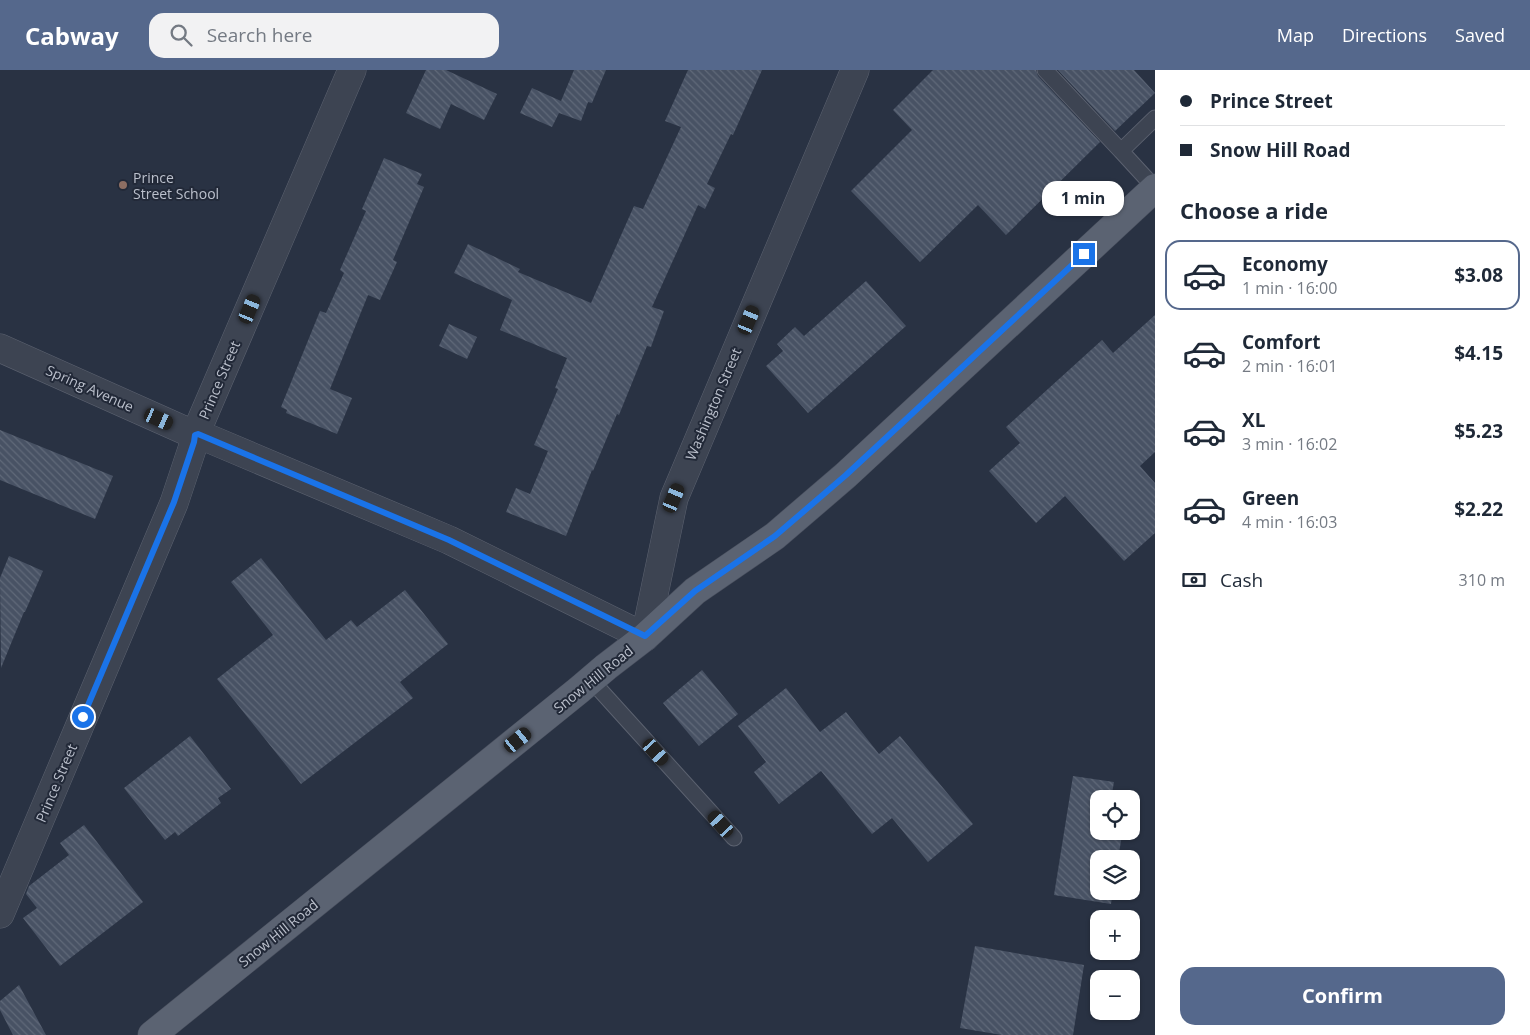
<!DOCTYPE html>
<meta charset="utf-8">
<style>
body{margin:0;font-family:"Open Sans",sans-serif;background:#f2f2f3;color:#1f2937;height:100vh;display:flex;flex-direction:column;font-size:19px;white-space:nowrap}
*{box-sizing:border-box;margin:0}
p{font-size:16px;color:#747a83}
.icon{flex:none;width:28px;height:28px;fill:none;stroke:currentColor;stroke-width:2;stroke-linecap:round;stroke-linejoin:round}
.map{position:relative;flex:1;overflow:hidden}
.details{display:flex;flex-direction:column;background:#fff;width:375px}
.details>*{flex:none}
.guide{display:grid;align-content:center;height:110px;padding:0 25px;background:#fff}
.buttons{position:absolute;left:1090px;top:720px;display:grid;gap:10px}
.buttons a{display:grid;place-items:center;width:50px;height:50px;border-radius:10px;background:#fff;box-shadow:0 1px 4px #0004;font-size:25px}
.end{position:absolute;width:22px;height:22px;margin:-11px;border:6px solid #1a73e8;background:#fff;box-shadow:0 0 0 2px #fff}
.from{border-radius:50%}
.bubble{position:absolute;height:35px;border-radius:15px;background:#fff;box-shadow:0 1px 4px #0004;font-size:16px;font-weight:700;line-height:35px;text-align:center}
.car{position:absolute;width:15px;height:30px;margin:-15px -8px;border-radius:6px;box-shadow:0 0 4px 1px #0007;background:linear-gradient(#222 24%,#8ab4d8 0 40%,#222 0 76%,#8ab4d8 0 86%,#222 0)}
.guide b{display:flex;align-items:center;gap:18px;height:48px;font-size:19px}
.guide b+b{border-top:1px solid #e0e1e3}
.guide i{width:12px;height:12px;background:#1f2937}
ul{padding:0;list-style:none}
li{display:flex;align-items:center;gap:15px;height:70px;margin:0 10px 8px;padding:0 15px;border:2px solid transparent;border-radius:15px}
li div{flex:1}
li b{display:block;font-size:19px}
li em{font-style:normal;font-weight:700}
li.active{border-color:#55688c}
li>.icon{width:45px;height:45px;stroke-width:1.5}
h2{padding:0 25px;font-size:22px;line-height:60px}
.pay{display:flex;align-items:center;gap:12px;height:55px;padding:0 25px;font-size:19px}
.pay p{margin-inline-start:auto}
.cta{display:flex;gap:10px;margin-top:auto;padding:10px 25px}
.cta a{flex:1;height:58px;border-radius:15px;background:#55688c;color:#fff;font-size:20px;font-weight:700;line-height:58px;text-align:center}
header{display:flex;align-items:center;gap:30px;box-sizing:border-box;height:70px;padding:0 25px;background:#55688c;color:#fff}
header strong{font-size:24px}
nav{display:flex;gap:28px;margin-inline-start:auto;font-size:18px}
.search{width:350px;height:45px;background:#f2f2f3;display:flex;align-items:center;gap:12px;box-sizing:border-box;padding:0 18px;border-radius:15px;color:#747a83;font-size:19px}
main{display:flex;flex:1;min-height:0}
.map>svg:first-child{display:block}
</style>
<header>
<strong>Cabway</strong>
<div class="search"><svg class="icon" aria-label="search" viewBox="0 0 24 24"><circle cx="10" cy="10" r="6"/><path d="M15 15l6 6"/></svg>Search here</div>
<nav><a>Map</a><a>Directions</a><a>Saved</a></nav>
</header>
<main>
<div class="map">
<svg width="1155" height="965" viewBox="0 0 1155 965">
<defs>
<pattern id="building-back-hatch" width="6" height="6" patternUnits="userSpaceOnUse" patternTransform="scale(1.25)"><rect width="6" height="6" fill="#485264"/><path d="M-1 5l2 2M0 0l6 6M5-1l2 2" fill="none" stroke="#606979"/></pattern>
</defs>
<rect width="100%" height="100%" fill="#293243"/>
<path fill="url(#building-back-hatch)" d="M 426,0 L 446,0 L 497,24 L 484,50 L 451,34 L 440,59 L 406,43 Z
M 574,0 L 606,0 L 592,33 L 588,32 L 581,51 L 559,43 L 552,57 L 520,43 L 532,18 L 561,31 Z
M 688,0 L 762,0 L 733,65 L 731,64 L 707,114 L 715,118 L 705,139 L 698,135 L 652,237 L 664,241 L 651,277 L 647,276 L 619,345 L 617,344 L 593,401 L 592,400 L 566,466 L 506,442 L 516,418 L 530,424 L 548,381 L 534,375 L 558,319 L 555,318 L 567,288 L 500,260 L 512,230 L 454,203 L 468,174 L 520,199 L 518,202 L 591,233 L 634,136 L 643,139 L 681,57 L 665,51 Z
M 933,0 L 1036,0 L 1038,6 L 1100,72 L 1006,165 L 978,135 L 920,192 L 851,121 L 912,60 L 893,40 Z
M 1058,0 L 1134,0 L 1155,23 L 1115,61 Z
M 384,88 L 422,104 L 417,114 L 424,117 L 393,190 L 397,192 L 380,230 L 368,225 L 330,319 L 352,328 L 337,364 L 286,343 L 287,340 L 281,337 L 320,241 L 326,243 L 344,203 L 340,200 L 366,141 L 362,139 Z
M 866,211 L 906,256 L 808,343 L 766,296 L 783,281 L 777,274 L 795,257 L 804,266 Z
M 1155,245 L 1155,382 L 1140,396 L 1155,413 L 1155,463 L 1124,491 L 1065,426 L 1036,453 L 989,401 L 1020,373 L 1006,357 L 1102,270 L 1113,283 Z
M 449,254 L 477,267 L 467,289 L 439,276 Z
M 0,360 L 113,406 L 95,449 L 0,410 Z
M 9,486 L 43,501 L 25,542 L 24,542 L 1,598 L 0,508 Z
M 261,488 L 326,570 L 351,550 L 357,557 L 405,520 L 448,574 L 400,612 L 413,628 L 301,714 L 217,609 L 273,565 L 231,512 Z
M 702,600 L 738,644 L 699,676 L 663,633 Z
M 786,618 L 820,662 L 846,642 L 879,684 L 900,666 L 973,754 L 928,792 L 892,748 L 872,764 L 821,701 L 779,734 L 754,702 L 766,692 L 738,656 Z
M 190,666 L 231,719 L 218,728 L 221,733 L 178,766 L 175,762 L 165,770 L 124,718 Z
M 1073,706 L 1114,712 L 1111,729 L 1099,729 L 1099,761 L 1106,761 L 1106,763 L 1122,765 L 1118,789 L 1099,789 L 1099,821 L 1113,821 L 1111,834 L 1054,825 Z
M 84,755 L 143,832 L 60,896 L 23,848 L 37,838 L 26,824 L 29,816 L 69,785 L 60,773 Z
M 975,876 L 1084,895 L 1073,965 L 1002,965 L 960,958 Z
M 19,915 L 46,965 L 13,965 L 0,940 L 0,931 Z"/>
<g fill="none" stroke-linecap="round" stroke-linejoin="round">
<g stroke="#5c6270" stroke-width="17">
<path id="service" d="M 1045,0 L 1121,81 L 1155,48
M 1121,81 L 1155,118
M 591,610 L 734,768"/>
</g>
<g stroke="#5c6270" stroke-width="29">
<path id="minor" d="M 0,278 L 195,365 L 198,364 L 449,470 L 645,567 L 674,428 L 855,0
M 0,844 L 174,433 L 194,373 L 195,365 L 352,0"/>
</g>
<g stroke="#474d5c" stroke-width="29">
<path id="primary" d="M 152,965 L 579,620 L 606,597 L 645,567 L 695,521 L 775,466 L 846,405 L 1155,118"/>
</g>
<use href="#service" stroke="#3d4452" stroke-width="15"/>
<use href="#minor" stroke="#3d4452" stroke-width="28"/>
<use href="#primary" stroke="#5b6372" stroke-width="28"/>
</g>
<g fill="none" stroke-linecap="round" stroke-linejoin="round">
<path stroke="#1a73e8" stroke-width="6" d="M 83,647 L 174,432 L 194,372 L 195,365 L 198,364 L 449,470 L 645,566 L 695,521 L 775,466 L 846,405 L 1084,184"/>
</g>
<circle fill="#8d6e63" stroke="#222938" stroke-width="2" cx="123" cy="115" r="5"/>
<g text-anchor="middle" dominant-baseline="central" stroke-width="4" stroke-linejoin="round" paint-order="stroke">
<g font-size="14" fill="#bbc0cc" stroke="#222938" text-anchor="start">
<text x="133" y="107">Prince<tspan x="133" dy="16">Street School</tspan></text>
</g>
<g font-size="14" fill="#bbc0cc" stroke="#222938">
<text transform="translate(219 310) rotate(-67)">Prince Street</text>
<text transform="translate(90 318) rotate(24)">Spring Avenue</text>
<text transform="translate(713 334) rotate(-67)">Washington Street</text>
<text transform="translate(593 609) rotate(-39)">Snow Hill Road</text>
<text transform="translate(56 713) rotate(-67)">Prince Street</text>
<text transform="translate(278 863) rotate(-39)">Snow Hill Road</text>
</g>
</g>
</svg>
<div class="buttons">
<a><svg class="icon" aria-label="locate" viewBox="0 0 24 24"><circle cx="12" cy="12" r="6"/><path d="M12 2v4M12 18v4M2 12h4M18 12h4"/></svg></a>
<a><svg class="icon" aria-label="layers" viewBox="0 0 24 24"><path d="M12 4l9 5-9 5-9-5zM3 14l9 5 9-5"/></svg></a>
<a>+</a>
<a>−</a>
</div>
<i class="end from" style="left:83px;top:647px"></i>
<i class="end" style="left:1084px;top:184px"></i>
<div class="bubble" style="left:1042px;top:111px;width:82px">1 min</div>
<i class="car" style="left:250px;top:239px;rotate:23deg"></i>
<i class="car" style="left:749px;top:250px;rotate:23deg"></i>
<i class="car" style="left:159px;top:349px;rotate:114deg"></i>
<i class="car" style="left:674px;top:428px;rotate:23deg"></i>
<i class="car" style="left:518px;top:670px;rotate:51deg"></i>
<i class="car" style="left:656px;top:682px;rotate:138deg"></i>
<i class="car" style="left:721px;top:754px;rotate:318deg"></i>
</div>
<section class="details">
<div class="guide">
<b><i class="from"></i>Prince Street</b>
<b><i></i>Snow Hill Road</b>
</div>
<h2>Choose a ride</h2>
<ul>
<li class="active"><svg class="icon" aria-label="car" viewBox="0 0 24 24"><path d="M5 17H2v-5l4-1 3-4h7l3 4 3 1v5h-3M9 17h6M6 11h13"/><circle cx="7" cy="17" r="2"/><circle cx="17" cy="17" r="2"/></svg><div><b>Economy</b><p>1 min · 16:00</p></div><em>$3.08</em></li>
<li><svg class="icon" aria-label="car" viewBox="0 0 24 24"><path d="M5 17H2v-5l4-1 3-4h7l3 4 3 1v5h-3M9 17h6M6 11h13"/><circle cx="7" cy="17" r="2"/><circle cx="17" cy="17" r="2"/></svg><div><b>Comfort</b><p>2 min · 16:01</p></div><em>$4.15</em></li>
<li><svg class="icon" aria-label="car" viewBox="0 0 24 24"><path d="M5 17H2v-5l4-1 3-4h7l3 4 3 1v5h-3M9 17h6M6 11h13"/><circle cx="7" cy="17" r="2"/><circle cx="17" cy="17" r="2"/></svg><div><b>XL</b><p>3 min · 16:02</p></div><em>$5.23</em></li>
<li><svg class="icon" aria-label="car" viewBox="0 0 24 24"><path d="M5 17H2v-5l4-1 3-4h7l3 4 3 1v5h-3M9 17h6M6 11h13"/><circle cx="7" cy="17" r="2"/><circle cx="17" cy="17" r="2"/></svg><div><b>Green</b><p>4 min · 16:03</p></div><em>$2.22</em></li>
</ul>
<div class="pay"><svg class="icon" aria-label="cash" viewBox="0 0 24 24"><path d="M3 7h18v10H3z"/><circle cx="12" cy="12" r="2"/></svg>Cash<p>310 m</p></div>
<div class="cta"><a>Confirm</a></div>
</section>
</main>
